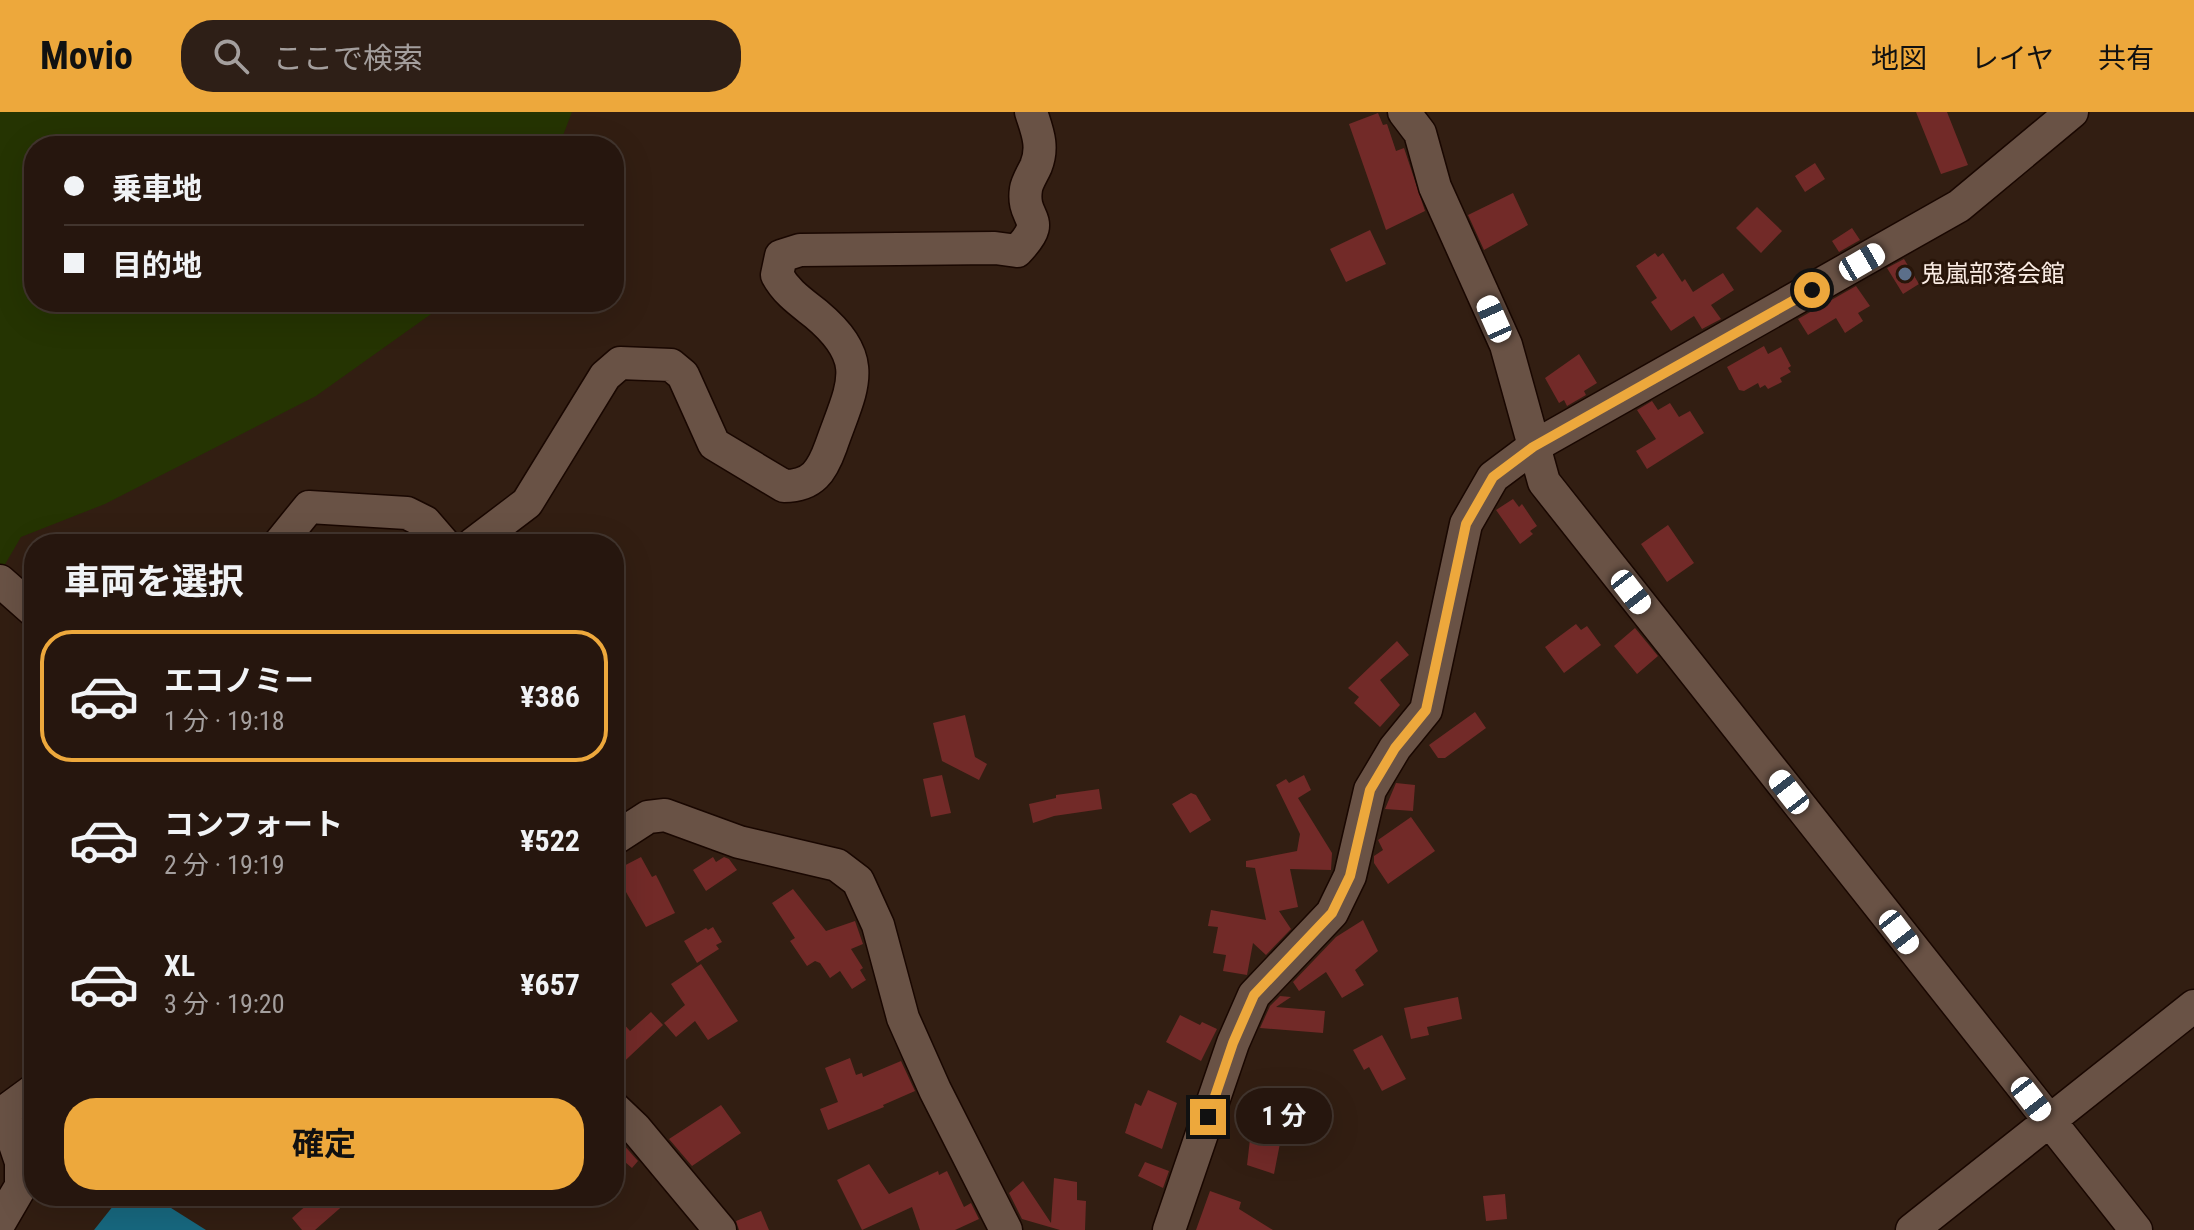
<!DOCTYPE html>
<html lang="ja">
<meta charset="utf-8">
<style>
body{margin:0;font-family:"Roboto Condensed","Noto Sans JP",sans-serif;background:#2e1f17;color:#f1f3f6;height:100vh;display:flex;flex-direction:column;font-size:30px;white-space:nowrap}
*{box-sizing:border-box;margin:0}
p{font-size:26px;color:#a49f9e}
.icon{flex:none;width:44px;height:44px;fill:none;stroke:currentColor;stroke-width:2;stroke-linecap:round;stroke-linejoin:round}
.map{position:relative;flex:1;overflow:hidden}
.side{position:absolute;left:24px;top:422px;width:600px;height:672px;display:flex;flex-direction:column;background:#26160e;border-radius:32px;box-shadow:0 8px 32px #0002,0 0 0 2px #42352e}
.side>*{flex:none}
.top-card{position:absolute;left:24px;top:24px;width:600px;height:176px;border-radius:32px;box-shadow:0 8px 32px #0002,0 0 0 2px #42352e;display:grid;align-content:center;height:176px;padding:0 40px;background:#26160e}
.end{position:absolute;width:36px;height:36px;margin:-18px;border:10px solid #eda83c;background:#111;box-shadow:0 0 0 4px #111}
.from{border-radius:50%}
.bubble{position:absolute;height:56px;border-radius:28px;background:#26160e;box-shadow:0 8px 32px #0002,0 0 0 2px #42352e;font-size:26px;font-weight:700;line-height:56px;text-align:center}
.car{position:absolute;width:24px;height:48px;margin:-24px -12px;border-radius:10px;box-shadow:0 0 6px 2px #0007;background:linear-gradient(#fff 24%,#345 0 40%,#fff 0 76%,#345 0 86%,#fff 0)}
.top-card b{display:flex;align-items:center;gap:28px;height:76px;font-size:30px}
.top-card b+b{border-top:2px solid #42352e}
.top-card i{width:20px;height:20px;background:#f1f3f6}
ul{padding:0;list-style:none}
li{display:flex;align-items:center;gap:24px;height:132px;margin:0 16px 12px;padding:0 24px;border:4px solid transparent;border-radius:32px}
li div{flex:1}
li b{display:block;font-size:30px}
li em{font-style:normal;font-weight:700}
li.selected{border-color:#eda83c}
li>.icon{width:72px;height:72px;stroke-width:1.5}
h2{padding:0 40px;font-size:36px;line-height:96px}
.primary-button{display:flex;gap:16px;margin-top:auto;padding:16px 40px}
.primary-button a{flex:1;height:92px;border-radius:32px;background:#eda83c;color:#111;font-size:32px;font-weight:700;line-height:92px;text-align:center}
header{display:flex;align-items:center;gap:48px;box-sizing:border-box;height:112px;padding:0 40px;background:#eda83c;color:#111}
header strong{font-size:38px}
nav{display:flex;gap:44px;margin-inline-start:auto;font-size:28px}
.search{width:560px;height:72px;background:#2e1f17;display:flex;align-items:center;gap:20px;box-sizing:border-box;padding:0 28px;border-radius:32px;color:#a49f9e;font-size:30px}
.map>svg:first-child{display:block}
</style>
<header>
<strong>Movio</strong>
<div class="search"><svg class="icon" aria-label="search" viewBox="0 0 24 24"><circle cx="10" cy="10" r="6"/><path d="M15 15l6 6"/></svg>ここで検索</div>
<nav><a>地図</a><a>レイヤ</a><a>共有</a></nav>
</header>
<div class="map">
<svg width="2194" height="1118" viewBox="0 0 2194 1118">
<rect width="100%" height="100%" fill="#321e12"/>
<path fill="#253402" d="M 0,0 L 572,0 L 559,34 L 34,34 L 34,190 L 448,190 L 316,284 L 105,392 L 21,425 L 0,461 Z"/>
<path fill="#17687f" d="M 121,1084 L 152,1084 L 206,1118 L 94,1118 Z"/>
<path fill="#722a28" d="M 1916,0 L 1947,0 L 1968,53 L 1941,62 Z
M 1378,1 L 1383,13 L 1387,12 L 1396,39 L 1404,36 L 1425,99 L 1386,118 L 1349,12 Z
M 1815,51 L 1825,67 L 1805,80 L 1795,64 Z
M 1513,81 L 1528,113 L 1484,138 L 1468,103 Z
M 1757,95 L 1782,119 L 1761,141 L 1736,116 Z
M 1852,116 L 1860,128 L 1839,140 L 1832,129 Z
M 1370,118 L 1386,152 L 1346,170 L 1330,137 Z
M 1655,141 L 1658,145 L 1663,141 L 1682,170 L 1685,167 L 1693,180 L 1723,161 L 1734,178 L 1711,193 L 1721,207 L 1702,217 L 1694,204 L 1671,219 L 1651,190 L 1657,186 L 1636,154 Z
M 1904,147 L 1919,172 L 1903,182 L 1887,156 Z
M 1856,174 L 1870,194 L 1858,201 L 1863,209 L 1845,221 L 1836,206 L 1808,223 L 1798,207 Z
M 1764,234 L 1768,242 L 1781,235 L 1791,254 L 1788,256 L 1791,260 L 1780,266 L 1782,270 L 1768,277 L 1765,273 L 1760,276 L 1758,271 L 1744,279 L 1739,278 L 1727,255 Z
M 1579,242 L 1597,271 L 1584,279 L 1586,283 L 1567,294 L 1564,288 L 1559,291 L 1545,266 Z
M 1652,289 L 1658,298 L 1670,291 L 1679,305 L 1690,299 L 1704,321 L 1647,357 L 1636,339 L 1656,327 L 1637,298 Z
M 1513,387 L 1519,395 L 1522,392 L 1537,414 L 1530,419 L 1533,422 L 1520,432 L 1496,398 Z
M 1668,413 L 1694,451 L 1667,470 L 1641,432 Z
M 1576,512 L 1581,518 L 1587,514 L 1601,533 L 1564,561 L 1545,535 Z
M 1635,516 L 1658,544 L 1637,562 L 1614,534 Z
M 1397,529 L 1409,543 L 1380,568 L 1400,593 L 1380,615 L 1354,591 L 1359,585 L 1348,576 Z
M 1475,600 L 1486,616 L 1445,646 L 1438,646 L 1429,633 Z
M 965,603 L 975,645 L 987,652 L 979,668 L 942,649 L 933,611 Z
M 942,663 L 951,701 L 931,705 L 923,667 Z
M 1304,663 L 1311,678 L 1298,686 L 1332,741 L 1331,758 L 1290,757 L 1298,795 L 1279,799 L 1291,817 L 1266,843 L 1253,831 L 1247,863 L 1223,859 L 1226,843 L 1213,841 L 1218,815 L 1208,814 L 1211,798 L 1266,808 L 1255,756 L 1246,755 L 1246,749 L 1297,739 L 1300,722 L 1276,673 L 1286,667 L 1289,671 Z
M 1396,671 L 1415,673 L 1413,699 L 1385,697 Z
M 1099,677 L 1102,697 L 1054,704 L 1033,711 L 1029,692 L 1056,686 L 1056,683 Z
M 1191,681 L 1196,683 L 1211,708 L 1190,721 L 1172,692 Z
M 1411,705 L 1435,739 L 1388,772 L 1374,751 L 1374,744 L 1383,738 L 1378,728 Z
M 641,745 L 652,765 L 656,763 L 675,801 L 646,815 L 614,759 Z
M 713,745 L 716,750 L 724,745 L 729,747 L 737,758 L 706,779 L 693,758 Z
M 793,777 L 826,819 L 855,809 L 863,832 L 851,837 L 863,856 L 860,858 L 866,868 L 852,877 L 840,859 L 830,866 L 820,851 L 815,849 L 807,854 L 790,829 L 795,826 L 772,791 Z
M 1363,808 L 1378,839 L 1355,858 L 1364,873 L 1342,886 L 1326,860 L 1299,879 L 1293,870 L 1336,825 Z
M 713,815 L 722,830 L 716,833 L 719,837 L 697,851 L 684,829 L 706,816 L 708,818 Z
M 701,852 L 738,909 L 708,928 L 695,909 L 676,925 L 664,911 L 685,893 L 671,872 Z
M 1280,884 L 1291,885 L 1276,895 L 1325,899 L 1323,921 L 1260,916 L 1270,894 Z
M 1458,885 L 1462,907 L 1427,915 L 1429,923 L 1411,927 L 1404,896 Z
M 651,900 L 663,913 L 614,959 L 614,918 L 622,910 L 630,919 Z
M 1180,903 L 1200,913 L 1202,910 L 1217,917 L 1201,949 L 1166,930 Z
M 1382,923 L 1406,967 L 1382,979 L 1369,955 L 1364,958 L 1353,938 Z
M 850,946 L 856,963 L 862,961 L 863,965 L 901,949 L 915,979 L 883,993 L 884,995 L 828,1018 L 820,997 L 838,990 L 825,956 Z
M 1148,978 L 1177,991 L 1162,1037 L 1125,1021 L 1135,991 L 1141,994 Z
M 721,993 L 741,1021 L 692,1054 L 669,1027 Z
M 1252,1010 L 1283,1016 L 1274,1062 L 1247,1053 Z
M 614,1022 L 638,1049 L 632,1056 L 625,1050 L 614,1063 Z
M 1145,1050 L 1169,1059 L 1163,1076 L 1138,1064 Z
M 869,1052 L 889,1082 L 938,1059 L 939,1063 L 947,1059 L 964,1095 L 971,1091 L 979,1107 L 955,1118 L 920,1118 L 912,1095 L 862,1118 L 837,1068 Z
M 1054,1066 L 1077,1070 L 1077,1088 L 1086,1089 L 1085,1118 L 1060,1118 L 1022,1107 L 1009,1081 L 1023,1069 L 1051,1111 Z
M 1210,1079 L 1241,1090 L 1239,1097 L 1273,1118 L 1196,1118 Z
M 1505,1082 L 1507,1107 L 1486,1109 L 1483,1084 Z
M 317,1084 L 354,1084 L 315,1118 L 302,1118 L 292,1106 Z
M 761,1099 L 769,1118 L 739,1118 L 736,1109 Z"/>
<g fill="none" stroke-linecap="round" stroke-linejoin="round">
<g stroke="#190701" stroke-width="35">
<path id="minor" d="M 1404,0 L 1420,21 L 1435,75 L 1506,233 L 1544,370 L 2136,1118
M 279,432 L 309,395 L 407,401 L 425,410 L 444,432
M 473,432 L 527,391 L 605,264 L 620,251 L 671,253 L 683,263 L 714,332 L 784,374 C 813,374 822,359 831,334 C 852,274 872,249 816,202 C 801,190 786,180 777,163 L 781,144 L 800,138 L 995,136 L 1017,139 C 1050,105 1021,110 1026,77 C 1027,70 1033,61 1036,54 C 1044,34 1037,19 1031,0
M 0,469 L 34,499
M 614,727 L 648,705 L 665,703 L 739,730 L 837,753 L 858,769 L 878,813 L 903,906 L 935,978 L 1006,1118
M 614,996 L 635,1016 L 720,1118
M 4,1000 L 34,978
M 0,1110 L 21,1074 L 21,1050 L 4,1000
M 1169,1118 L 1233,931 L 1254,883 L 1332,801 L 1350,764 L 1370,678 L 1395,636 L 1426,598 L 1466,412 L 1493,365 L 1533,335 L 1959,94 L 2072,0
M 1912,1118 L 2194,894"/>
</g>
<use href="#minor" stroke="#695245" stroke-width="32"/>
</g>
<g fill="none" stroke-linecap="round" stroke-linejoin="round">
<path stroke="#eda83c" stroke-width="10" d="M 1208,1005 L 1233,931 L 1254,883 L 1332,801 L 1350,764 L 1370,678 L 1395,636 L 1426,598 L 1466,412 L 1493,365 L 1533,335 L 1812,178"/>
</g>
<circle fill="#5c6f8a" stroke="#281509" stroke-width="3" cx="1905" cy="162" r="8"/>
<g text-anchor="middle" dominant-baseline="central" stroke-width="6" stroke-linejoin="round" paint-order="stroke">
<g font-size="24" fill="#fbede5" stroke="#281509" text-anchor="start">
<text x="1921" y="162">鬼嵐部落会館</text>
</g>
</g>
</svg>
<i class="end from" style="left:1812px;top:178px"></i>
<i class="end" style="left:1208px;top:1005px"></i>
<div class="bubble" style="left:1236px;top:976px;width:96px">1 分</div>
<i class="car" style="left:1862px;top:150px;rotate:60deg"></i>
<i class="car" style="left:1494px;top:207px;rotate:336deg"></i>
<i class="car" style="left:1631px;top:480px;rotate:142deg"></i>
<i class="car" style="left:1789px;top:680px;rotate:322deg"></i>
<i class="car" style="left:1899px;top:820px;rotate:142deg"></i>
<i class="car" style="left:2031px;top:987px;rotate:142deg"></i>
<div class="top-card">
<b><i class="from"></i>乗車地</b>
<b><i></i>目的地</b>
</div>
<section class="side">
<h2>車両を選択</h2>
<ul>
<li class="selected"><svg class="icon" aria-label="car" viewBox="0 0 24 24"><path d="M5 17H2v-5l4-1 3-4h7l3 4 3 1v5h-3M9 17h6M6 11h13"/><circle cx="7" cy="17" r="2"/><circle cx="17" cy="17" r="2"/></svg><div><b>エコノミー</b><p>1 分 · 19:18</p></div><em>¥386</em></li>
<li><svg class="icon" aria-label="car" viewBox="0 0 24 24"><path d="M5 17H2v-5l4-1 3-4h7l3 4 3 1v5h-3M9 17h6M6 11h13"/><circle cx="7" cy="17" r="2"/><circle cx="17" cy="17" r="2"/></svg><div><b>コンフォート</b><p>2 分 · 19:19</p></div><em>¥522</em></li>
<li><svg class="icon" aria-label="car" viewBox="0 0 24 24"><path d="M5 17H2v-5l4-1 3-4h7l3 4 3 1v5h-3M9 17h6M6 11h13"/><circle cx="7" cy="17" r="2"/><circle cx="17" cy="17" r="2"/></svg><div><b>XL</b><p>3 分 · 19:20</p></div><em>¥657</em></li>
</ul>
<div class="primary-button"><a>確定</a></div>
</section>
</div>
